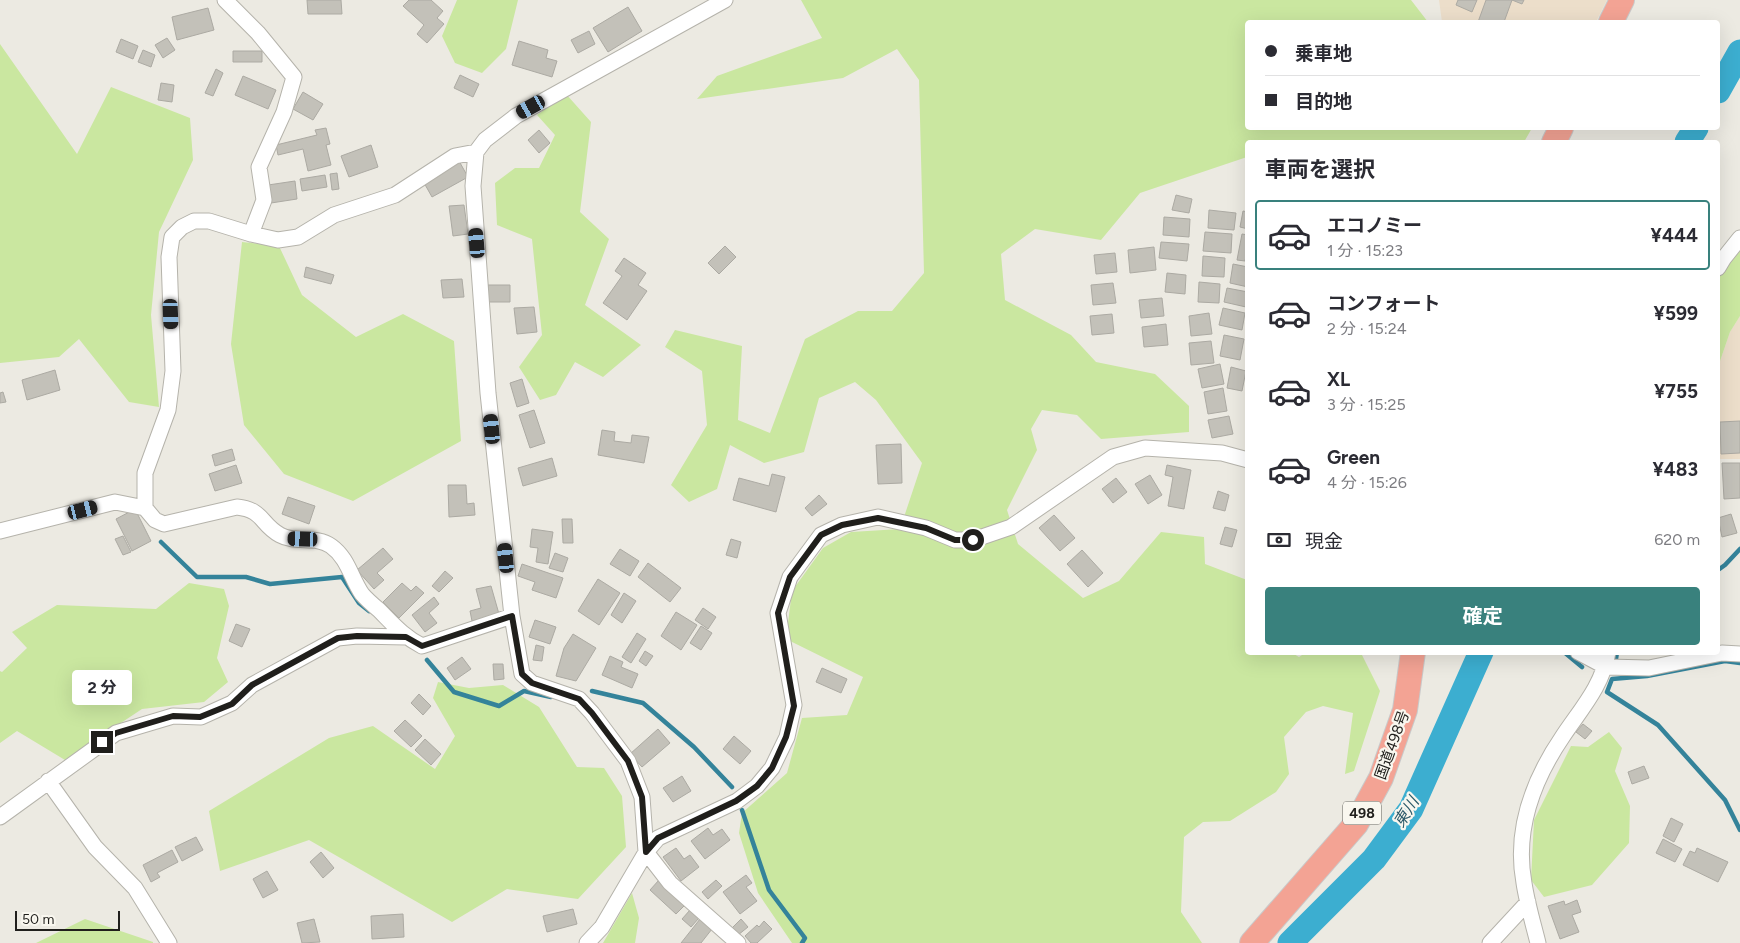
<!DOCTYPE html>
<html lang="ja">
<meta charset="utf-8">
<style>
body{margin:0;font-family:Figtree,"Noto Sans JP",sans-serif;background:#f2f2f3;color:#2b2b33;height:100vh;display:flex;flex-direction:column;font-size:19px;white-space:nowrap}
*{box-sizing:border-box;margin:0}
p{font-size:16px;color:#7c7c81}
.icon{flex:none;width:28px;height:28px;fill:none;stroke:currentColor;stroke-width:2;stroke-linecap:round;stroke-linejoin:round}
.map{position:relative;flex:1;overflow:hidden}
.sheet{position:absolute;left:1245px;top:140px;width:475px;height:515px;display:flex;flex-direction:column;background:#fff;border-radius:5px;box-shadow:0 5px 20px #0002}
.sheet>*{flex:none}
.banner{position:absolute;left:1245px;top:20px;width:475px;height:110px;border-radius:5px;box-shadow:0 5px 20px #0002;display:grid;align-content:center;height:110px;padding:0 20px;background:#fff}
.scale{position:absolute;left:15px;bottom:12px;width:105px;box-sizing:border-box;padding-left:5px;border:2px solid #201f1c;border-top:0;font-size:14px;line-height:18px;white-space:nowrap;color:#201f1c;-webkit-text-stroke:4px #f9f7ef;paint-order:stroke}
.end{position:absolute;width:22px;height:22px;margin:-11px;border:6px solid #201f1c;background:#fff;box-shadow:0 0 0 2px #fff}
.from{border-radius:50%}
.bubble{position:absolute;height:35px;border-radius:5px;background:#fff;box-shadow:0 5px 20px #0002;font-size:16px;font-weight:700;line-height:35px;text-align:center}
.car{position:absolute;width:15px;height:30px;margin:-15px -8px;border-radius:6px;box-shadow:0 0 4px 1px #0007;background:linear-gradient(#222 24%,#8ab4d8 0 40%,#222 0 76%,#8ab4d8 0 86%,#222 0)}
.banner b{display:flex;align-items:center;gap:18px;height:48px;font-size:19px}
.banner b+b{border-top:1px solid #e1e1e2}
.banner i{width:12px;height:12px;background:#2b2b33}
ul{padding:0;list-style:none}
li{display:flex;align-items:center;gap:15px;height:70px;margin:0 10px 8px;padding:0 10px;border:2px solid transparent;border-radius:5px}
li div{flex:1}
li b{display:block;font-size:19px}
li em{font-style:normal;font-weight:700}
li.active{border-color:#39817d}
li>.icon{width:45px;height:45px;stroke-width:1.5}
h2{padding:0 20px;font-size:22px;line-height:60px}
.pay{display:flex;align-items:center;gap:12px;height:55px;padding:0 20px;font-size:19px}
.pay p{margin-inline-start:auto}
.primary-button{display:flex;gap:10px;margin-top:auto;padding:10px 20px}
.primary-button a{flex:1;height:58px;border-radius:5px;background:#39817d;color:#fff;font-size:20px;font-weight:700;line-height:58px;text-align:center}
.map>svg:first-child{display:block}
</style>
<div class="map">
<svg width="1740" height="943" viewBox="0 0 1740 943">
<rect width="100%" height="100%" fill="#eceae2"/>
<path fill="#ecdeca" d="M 1439,0 L 1607,0 L 1596,22 L 1442,22 Z
M 1740,316 L 1740,459 L 1718,459 L 1718,367 L 1730,332 Z"/>
<path fill="#cae7a0" d="M 457,0 L 518,0 L 506,49 L 482,73 L 455,63 L 442,36 Z
M 801,0 L 1411,0 L 1428,22 L 1248,22 L 1248,128 L 1532,128 L 1524,142 L 1248,142 L 1247,157 L 1140,193 L 1101,240 L 1035,229 L 1001,254 L 1005,300 L 1071,335 L 1096,362 L 1155,374 L 1189,406 L 1189,432 L 1101,439 L 1077,415 L 1042,410 L 1031,429 L 1037,450 L 1007,510 L 1018,544 L 1083,598 L 1119,581 L 1161,532 L 1204,537 L 1205,564 L 1247,580 L 1248,652 L 1292,653 L 1299,657 L 1305,653 L 1361,653 L 1380,691 L 1354,771 L 1345,774 L 1353,713 L 1323,706 L 1306,712 L 1284,737 L 1289,774 L 1276,792 L 1230,821 L 1203,822 L 1184,837 L 1181,912 L 1202,943 L 792,943 L 758,893 L 739,833 L 742,813 L 787,773 L 802,718 L 847,715 L 863,677 L 786,639 L 792,591 L 823,548 L 851,532 L 900,529 L 922,463 L 876,400 L 855,382 L 819,398 L 804,452 L 764,463 L 730,445 L 717,489 L 689,502 L 671,485 L 707,425 L 702,371 L 665,347 L 675,330 L 742,346 L 738,420 L 770,433 L 805,339 L 858,311 L 892,311 L 924,273 L 919,80 L 897,49 L 843,78 L 697,99 L 717,76 L 822,38 Z
M 0,44 L 77,154 L 111,87 L 190,118 L 193,160 L 159,232 L 151,315 L 159,407 L 129,402 L 79,339 L 59,357 L 0,363 Z
M 566,94 L 591,122 L 580,212 L 609,239 L 585,305 L 641,345 L 603,377 L 575,362 L 556,395 L 540,400 L 519,367 L 542,335 L 532,239 L 497,225 L 495,183 L 515,168 L 539,168 L 555,135 L 537,115 Z
M 242,242 L 279,246 L 302,295 L 356,337 L 403,314 L 454,341 L 461,441 L 353,501 L 284,474 L 244,425 L 231,344 Z
M 1740,249 L 1740,316 L 1730,332 L 1718,367 L 1718,278 Z
M 189,583 L 224,589 L 229,606 L 217,658 L 228,682 L 204,702 L 142,709 L 65,760 L 17,731 L 0,743 L 0,671 L 2,672 L 27,648 L 12,632 L 57,605 L 156,609 Z
M 438,682 L 469,688 L 503,685 L 539,707 L 577,767 L 604,768 L 622,796 L 626,847 L 578,899 L 507,889 L 452,922 L 309,840 L 220,871 L 209,811 L 329,738 L 373,726 L 435,769 L 455,736 L 433,698 Z
M 1609,732 L 1622,748 L 1615,771 L 1630,806 L 1629,843 L 1592,885 L 1544,897 L 1531,880 L 1534,820 L 1571,746 L 1588,747 Z
M 632,893 L 639,918 L 635,943 L 603,943 Z
M 85,919 L 153,942 L 153,943 L 36,943 Z"/>
<g fill="none" stroke-linecap="round" stroke-linejoin="round">
<path stroke="#34839a" stroke-width="4.5" d="M 161,542 L 197,577 L 246,577 L 270,584 L 342,577 L 359,603 L 369,611
M 1718,570 L 1725,565 L 1740,549
M 1564,652 L 1582,667
M 1616,659 L 1617,652
M 427,660 L 454,692 L 499,706 L 524,691 L 551,697
M 1740,663 L 1725,661 L 1647,676 L 1612,679 L 1607,692 L 1658,725 L 1725,800 L 1740,830
M 592,691 L 643,703 L 694,747 L 732,787
M 742,810 L 769,890 L 805,938 L 802,943"/>
<path stroke="#3caed0" stroke-width="25" d="M 1718,91 L 1740,52
M 1687,142 L 1696,128
M 1290,943 L 1374,859 L 1411,809 L 1481,652"/>
</g>
<path fill="#c3c1b9" stroke="#acaaa3" d="M 307,0 L 341,0 L 342,14 L 308,14 Z
M 409,0 L 431,0 L 443,11 L 437,18 L 444,24 L 427,43 L 417,34 L 424,25 L 403,6 Z
M 1458,0 L 1477,0 L 1472,12 L 1456,5 Z
M 1486,0 L 1524,0 L 1522,4 L 1512,0 L 1504,22 L 1478,22 Z
M 628,7 L 642,31 L 608,52 L 593,28 Z
M 208,8 L 214,30 L 177,40 L 172,17 Z
M 589,31 L 595,44 L 578,53 L 571,40 Z
M 167,38 L 175,50 L 163,58 L 155,45 Z
M 121,39 L 138,46 L 133,59 L 116,52 Z
M 519,41 L 548,50 L 546,58 L 557,61 L 552,77 L 512,65 Z
M 143,50 L 155,55 L 151,67 L 138,62 Z
M 233,51 L 262,51 L 262,62 L 233,62 Z
M 216,69 L 223,73 L 213,96 L 205,93 Z
M 460,75 L 479,84 L 473,97 L 454,88 Z
M 243,76 L 276,90 L 268,109 L 235,95 Z
M 161,83 L 174,85 L 172,102 L 158,100 Z
M 303,92 L 323,104 L 313,120 L 293,109 Z
M 326,128 L 330,144 L 326,145 L 331,165 L 308,171 L 303,149 L 278,155 L 276,145 L 317,135 L 315,130 Z
M 539,130 L 550,143 L 539,153 L 528,140 Z
M 371,145 L 378,167 L 349,177 L 341,156 Z
M 459,161 L 468,177 L 432,197 L 423,181 Z
M 337,173 L 339,189 L 332,190 L 330,174 Z
M 325,175 L 327,187 L 302,191 L 300,179 Z
M 295,181 L 297,199 L 271,203 L 268,185 Z
M 1176,195 L 1192,199 L 1189,213 L 1172,210 Z
M 464,205 L 468,234 L 453,236 L 449,206 Z
M 1209,210 L 1236,213 L 1234,230 L 1208,228 Z
M 1243,211 L 1248,212 L 1248,229 L 1240,227 Z
M 1164,217 L 1190,219 L 1189,237 L 1163,235 Z
M 1205,232 L 1232,234 L 1231,253 L 1203,251 Z
M 1242,234 L 1248,235 L 1248,256 L 1246,256 L 1245,261 L 1237,260 Z
M 1161,242 L 1189,244 L 1187,261 L 1159,258 Z
M 725,246 L 736,257 L 719,274 L 708,263 Z
M 1154,247 L 1156,270 L 1130,273 L 1128,250 Z
M 1115,253 L 1117,272 L 1096,274 L 1094,255 Z
M 1203,256 L 1225,258 L 1224,277 L 1202,276 Z
M 624,258 L 646,273 L 638,285 L 647,291 L 627,320 L 603,303 L 622,276 L 615,271 Z
M 1233,264 L 1248,267 L 1248,287 L 1230,283 Z
M 306,267 L 334,275 L 331,284 L 304,277 Z
M 1167,273 L 1186,275 L 1185,294 L 1165,292 Z
M 462,279 L 464,297 L 443,298 L 441,280 Z
M 1199,282 L 1220,284 L 1219,303 L 1198,302 Z
M 1113,283 L 1116,303 L 1093,305 L 1091,285 Z
M 488,285 L 510,285 L 510,302 L 488,302 Z
M 1227,288 L 1248,292 L 1246,307 L 1224,302 Z
M 1162,298 L 1164,316 L 1141,318 L 1139,300 Z
M 534,307 L 537,332 L 517,334 L 514,308 Z
M 1223,308 L 1245,313 L 1242,330 L 1219,325 Z
M 1209,313 L 1212,334 L 1191,336 L 1189,316 Z
M 1112,314 L 1114,333 L 1092,335 L 1090,316 Z
M 1166,324 L 1168,345 L 1144,347 L 1142,327 Z
M 1224,335 L 1244,339 L 1240,360 L 1220,356 Z
M 1211,341 L 1214,363 L 1191,365 L 1189,343 Z
M 1220,364 L 1224,384 L 1202,388 L 1198,369 Z
M 1231,367 L 1246,371 L 1242,391 L 1227,388 Z
M 55,370 L 60,390 L 27,400 L 22,380 Z
M 522,379 L 529,403 L 517,407 L 510,383 Z
M 1223,388 L 1227,411 L 1208,414 L 1204,392 Z
M 3,392 L 6,402 L 0,403 L 0,393 Z
M 534,410 L 545,443 L 530,448 L 519,415 Z
M 1229,416 L 1233,434 L 1212,438 L 1208,420 Z
M 1740,421 L 1740,453 L 1721,454 L 1720,422 Z
M 602,430 L 615,432 L 614,441 L 631,443 L 632,435 L 649,437 L 644,463 L 598,455 Z
M 901,444 L 902,483 L 878,484 L 876,445 Z
M 232,449 L 235,460 L 215,466 L 212,455 Z
M 552,458 L 557,476 L 523,486 L 518,468 Z
M 1722,463 L 1740,463 L 1740,498 L 1724,499 Z
M 236,465 L 242,483 L 215,491 L 209,474 Z
M 1167,465 L 1191,470 L 1184,509 L 1168,506 L 1173,477 L 1165,475 Z
M 772,474 L 785,477 L 776,512 L 733,500 L 739,478 L 769,486 Z
M 1150,475 L 1162,495 L 1148,504 L 1135,484 Z
M 1116,478 L 1127,492 L 1113,503 L 1102,489 Z
M 448,485 L 466,485 L 467,504 L 474,503 L 475,515 L 449,517 Z
M 1218,491 L 1229,495 L 1225,511 L 1213,508 Z
M 819,495 L 827,504 L 812,516 L 805,508 Z
M 288,497 L 315,506 L 309,524 L 282,514 Z
M 135,509 L 151,541 L 132,551 L 116,519 Z
M 1731,514 L 1737,533 L 1722,537 L 1718,518 Z
M 1054,515 L 1075,538 L 1060,551 L 1039,528 Z
M 562,519 L 572,519 L 573,543 L 563,543 Z
M 1225,527 L 1237,530 L 1232,547 L 1220,544 Z
M 532,529 L 553,532 L 548,564 L 536,562 L 538,548 L 530,547 Z
M 123,536 L 131,552 L 123,555 L 115,539 Z
M 731,539 L 741,542 L 737,558 L 726,555 Z
M 383,548 L 393,559 L 377,573 L 384,580 L 374,589 L 357,570 Z
M 620,549 L 639,561 L 630,576 L 610,564 Z
M 1082,550 L 1103,573 L 1088,587 L 1067,564 Z
M 555,553 L 568,558 L 563,572 L 549,568 Z
M 648,563 L 681,588 L 670,602 L 638,577 Z
M 522,564 L 563,578 L 556,598 L 532,590 L 535,582 L 518,576 Z
M 445,571 L 453,578 L 439,592 L 432,586 Z
M 598,579 L 620,593 L 599,625 L 578,611 Z
M 402,583 L 411,591 L 416,586 L 424,593 L 399,618 L 383,602 Z
M 491,586 L 499,614 L 472,621 L 470,611 L 481,608 L 476,589 Z
M 624,593 L 636,601 L 622,623 L 611,615 Z
M 434,597 L 439,604 L 429,613 L 437,623 L 425,632 L 412,615 Z
M 703,608 L 716,617 L 708,629 L 695,620 Z
M 676,612 L 697,625 L 681,650 L 661,636 Z
M 535,620 L 556,627 L 550,644 L 529,637 Z
M 236,624 L 250,629 L 242,647 L 229,641 Z
M 701,626 L 712,633 L 701,650 L 690,643 Z
M 637,633 L 646,639 L 631,663 L 622,657 Z
M 573,634 L 596,648 L 576,681 L 556,676 L 564,648 Z
M 536,645 L 544,647 L 542,661 L 533,660 Z
M 645,651 L 653,656 L 646,666 L 639,661 Z
M 610,656 L 623,662 L 621,667 L 638,674 L 632,688 L 602,675 Z
M 462,657 L 471,669 L 455,680 L 447,668 Z
M 493,664 L 503,664 L 504,679 L 494,680 Z
M 822,668 L 847,679 L 841,693 L 816,682 Z
M 419,694 L 431,706 L 423,715 L 411,703 Z
M 405,720 L 422,736 L 411,747 L 394,731 Z
M 1583,724 L 1592,731 L 1585,739 L 1576,732 Z
M 658,729 L 670,743 L 642,767 L 630,754 Z
M 734,736 L 751,751 L 740,764 L 723,749 Z
M 425,739 L 441,754 L 431,765 L 415,750 Z
M 1644,766 L 1649,778 L 1632,784 L 1628,772 Z
M 682,776 L 691,791 L 673,802 L 663,788 Z
M 1671,818 L 1683,824 L 1674,842 L 1663,836 Z
M 708,828 L 713,835 L 722,829 L 730,840 L 705,859 L 691,841 Z
M 196,837 L 203,850 L 182,861 L 175,847 Z
M 1663,839 L 1682,849 L 1675,862 L 1656,853 Z
M 676,848 L 684,859 L 690,855 L 699,867 L 681,881 L 663,857 Z
M 1697,848 L 1728,862 L 1718,882 L 1683,865 L 1690,851 L 1695,853 Z
M 172,850 L 178,862 L 157,873 L 160,877 L 151,882 L 143,865 Z
M 321,852 L 334,868 L 323,878 L 310,862 Z
M 267,871 L 278,890 L 263,898 L 253,879 Z
M 746,875 L 752,883 L 746,887 L 757,901 L 740,914 L 723,892 Z
M 659,880 L 685,905 L 676,914 L 650,890 Z
M 716,880 L 722,886 L 708,899 L 702,892 Z
M 1577,900 L 1581,912 L 1572,915 L 1579,932 L 1560,939 L 1548,906 L 1564,901 L 1565,905 Z
M 573,909 L 577,924 L 547,932 L 543,916 Z
M 690,910 L 699,918 L 691,927 L 682,919 Z
M 403,914 L 404,937 L 372,939 L 371,916 Z
M 314,919 L 320,942 L 302,943 L 297,923 Z
M 700,919 L 712,929 L 701,943 L 681,943 Z
M 741,919 L 748,927 L 738,935 L 732,928 Z
M 764,921 L 772,929 L 757,943 L 751,943 L 745,936 L 757,925 L 759,927 Z"/>
<g fill="none" stroke-linecap="round" stroke-linejoin="round">
<g stroke="#b5b3ab" stroke-width="17">
<path id="minor" d="M 225,0 L 258,33 L 294,77 L 284,112 L 259,167 L 264,200 L 251,234
M 725,0 L 516,116 L 485,140 L 476,152 L 473,186 L 488,393 L 512,616 L 522,674 L 532,683 L 579,699 L 592,713 L 628,761 L 642,797 L 646,852 L 670,883 L 738,943
M 476,152 L 455,156 L 395,195 L 334,215 L 298,237 L 278,240 L 251,234 L 209,221 L 194,221 L 182,227 L 172,237 L 169,257 L 173,371 L 168,410 L 145,473 L 145,508 L 155,520 L 164,524 L 237,507 C 264,510 260,524 280,535 C 296,544 316,535 331,546 C 348,558 351,578 362,594 C 367,600 373,605 379,610 C 394,625 403,636 422,646 L 512,616
M 1718,268 L 1724,258 L 1740,238
M 0,531 L 115,502 L 145,508
M 1578,652 L 1606,667 L 1649,668 L 1722,653 L 1740,654
M 48,781 L 95,847 L 135,888 L 169,943
M 0,817 L 116,733 L 173,716 L 201,717 L 232,703 L 252,685 L 338,638 L 357,636 L 406,637
M 587,943 L 602,927 L 646,852 L 658,838 L 737,801 L 757,786 L 772,768 L 787,737 L 794,705 L 778,613 L 790,577 L 821,535 L 842,525 L 878,517 L 926,528 L 955,540 L 973,540 L 1011,527 L 1113,457 L 1145,448 L 1222,453 L 1248,460
M 1490,943 L 1528,902
M 1538,943 C 1533,923 1527,903 1524,883 C 1514,829 1533,780 1563,736 C 1581,709 1603,685 1608,652"/>
</g>
<g stroke="#c9c9c9" stroke-width="26">
<path id="trunk" d="M 1611,22 L 1622,0
M 1554,142 L 1561,128
M 1252,943 L 1356,824 L 1381,778 L 1405,710 L 1413,652"/>
</g>
<use href="#minor" stroke="#fff" stroke-width="15"/>
<use href="#trunk" stroke="#f3a394" stroke-width="24"/>
</g>
<g fill="none" stroke-linecap="round" stroke-linejoin="round">
<path stroke="#201f1c" stroke-width="6" d="M 102,742 L 116,733 L 173,716 L 200,717 L 232,704 L 252,685 L 338,638 L 357,636 L 406,637 L 422,646 L 512,616 L 522,674 L 532,683 L 579,699 L 592,713 L 628,761 L 642,797 L 646,852 L 658,838 L 736,801 L 757,786 L 772,768 L 786,737 L 794,706 L 778,613 L 790,577 L 821,535 L 842,525 L 878,518 L 926,528 L 955,540 L 973,540"/>
</g>
<g text-anchor="middle" dominant-baseline="central" stroke-width="4.5" stroke-linejoin="round" paint-order="stroke">
<rect fill="#f9f7ef" stroke="#61605b" stroke-width="1" x="1343" y="801.5" width="38" height="23" rx="4"/>
<g font-size="14" font-weight="bold" fill="#201f1c">
<text x="1362" y="813">498</text>
</g>
<g font-size="15" fill="#201f1c" stroke="#f9f7ef">
<text transform="translate(1392 745) rotate(-70)">国道498号</text>
</g>
<g font-size="16" font-style="italic" fill="#2d5b6a" stroke="#f9f7ef">
<text transform="translate(1406 812) rotate(-58)">東川</text>
</g>
</g>
</svg>
<div class="scale">50 m</div>
<i class="end from" style="left:973px;top:540px"></i>
<i class="end" style="left:102px;top:742px"></i>
<div class="bubble" style="left:72px;top:670px;width:60px">2 分</div>
<i class="car" style="left:531px;top:107px;rotate:241deg"></i>
<i class="car" style="left:477px;top:243px;rotate:355deg"></i>
<i class="car" style="left:171px;top:314px;rotate:178deg"></i>
<i class="car" style="left:492px;top:429px;rotate:354deg"></i>
<i class="car" style="left:83px;top:510px;rotate:76deg"></i>
<i class="car" style="left:303px;top:539px;rotate:272deg"></i>
<i class="car" style="left:506px;top:558px;rotate:354deg"></i>
<div class="banner">
<b><i class="from"></i>乗車地</b>
<b><i></i>目的地</b>
</div>
<section class="sheet">
<h2>車両を選択</h2>
<ul>
<li class="active"><svg class="icon" aria-label="car" viewBox="0 0 24 24"><path d="M5 17H2v-5l4-1 3-4h7l3 4 3 1v5h-3M9 17h6M6 11h13"/><circle cx="7" cy="17" r="2"/><circle cx="17" cy="17" r="2"/></svg><div><b>エコノミー</b><p>1 分 · 15:23</p></div><em>¥444</em></li>
<li><svg class="icon" aria-label="car" viewBox="0 0 24 24"><path d="M5 17H2v-5l4-1 3-4h7l3 4 3 1v5h-3M9 17h6M6 11h13"/><circle cx="7" cy="17" r="2"/><circle cx="17" cy="17" r="2"/></svg><div><b>コンフォート</b><p>2 分 · 15:24</p></div><em>¥599</em></li>
<li><svg class="icon" aria-label="car" viewBox="0 0 24 24"><path d="M5 17H2v-5l4-1 3-4h7l3 4 3 1v5h-3M9 17h6M6 11h13"/><circle cx="7" cy="17" r="2"/><circle cx="17" cy="17" r="2"/></svg><div><b>XL</b><p>3 分 · 15:25</p></div><em>¥755</em></li>
<li><svg class="icon" aria-label="car" viewBox="0 0 24 24"><path d="M5 17H2v-5l4-1 3-4h7l3 4 3 1v5h-3M9 17h6M6 11h13"/><circle cx="7" cy="17" r="2"/><circle cx="17" cy="17" r="2"/></svg><div><b>Green</b><p>4 分 · 15:26</p></div><em>¥483</em></li>
</ul>
<div class="pay"><svg class="icon" aria-label="cash" viewBox="0 0 24 24"><path d="M3 7h18v10H3z"/><circle cx="12" cy="12" r="2"/></svg>現金<p>620 m</p></div>
<div class="primary-button"><a>確定</a></div>
</section>
</div>
